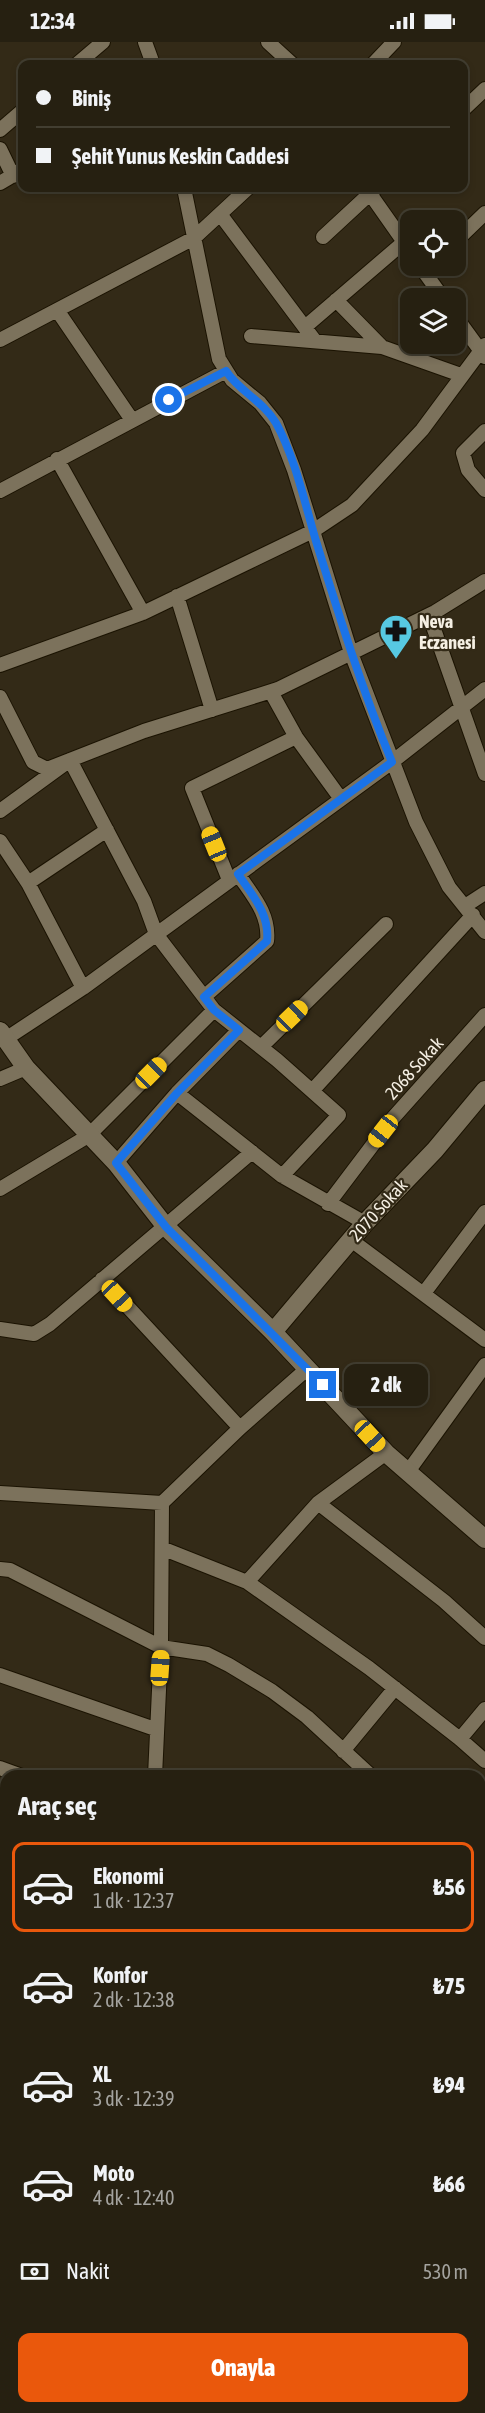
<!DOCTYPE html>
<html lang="tr">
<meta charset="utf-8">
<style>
body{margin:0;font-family:"Asap Condensed",sans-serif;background:#322d1f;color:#f1f3f6;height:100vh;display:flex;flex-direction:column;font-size:22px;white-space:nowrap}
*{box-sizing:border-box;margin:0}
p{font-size:20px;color:#a4a39f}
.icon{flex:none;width:33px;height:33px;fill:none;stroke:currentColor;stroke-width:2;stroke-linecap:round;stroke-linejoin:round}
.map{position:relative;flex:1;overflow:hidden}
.drawer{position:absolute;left:0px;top:1728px;width:486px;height:644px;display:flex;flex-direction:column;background:#262011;border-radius:18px 18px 0 0;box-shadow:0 3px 9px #0003,0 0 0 2px #423e31}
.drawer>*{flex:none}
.hud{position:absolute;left:18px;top:18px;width:450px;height:132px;border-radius:12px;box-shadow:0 3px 9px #0003,0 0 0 2px #423e31;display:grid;align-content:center;height:132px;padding:0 18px;background:#262011}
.buttons{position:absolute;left:400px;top:168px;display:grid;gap:12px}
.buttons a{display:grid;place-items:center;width:66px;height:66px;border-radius:12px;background:#262011;box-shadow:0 3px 9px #0003,0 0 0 2px #423e31;font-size:30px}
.end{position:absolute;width:27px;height:27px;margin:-14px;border:8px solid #1a73e8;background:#fff;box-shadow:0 0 0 3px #fff}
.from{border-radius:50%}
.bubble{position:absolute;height:42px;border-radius:12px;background:#262011;box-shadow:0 3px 9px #0003,0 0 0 2px #423e31;font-size:20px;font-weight:800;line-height:42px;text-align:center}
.car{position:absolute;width:18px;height:36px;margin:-18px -9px;border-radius:8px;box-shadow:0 0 4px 2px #0007;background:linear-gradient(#f5c518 24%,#345 0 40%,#f5c518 0 76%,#345 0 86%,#f5c518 0)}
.hud b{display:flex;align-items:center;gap:21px;height:57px;font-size:22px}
.hud b+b{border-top:2px solid #423e31}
.hud i{width:15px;height:15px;background:#f1f3f6}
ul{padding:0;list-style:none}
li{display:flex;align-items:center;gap:18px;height:90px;margin:0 12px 9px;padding:0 6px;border:3px solid transparent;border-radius:12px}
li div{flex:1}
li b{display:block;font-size:22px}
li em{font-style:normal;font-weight:800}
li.active{border-color:#ea580c}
li>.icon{width:54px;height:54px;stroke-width:1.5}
h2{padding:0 18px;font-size:27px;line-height:72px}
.pay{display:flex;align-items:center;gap:15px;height:66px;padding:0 18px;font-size:22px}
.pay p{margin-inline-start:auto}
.primary-button{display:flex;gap:12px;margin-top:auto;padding:12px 18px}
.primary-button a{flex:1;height:69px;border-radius:12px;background:#ea580c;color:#fff;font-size:24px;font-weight:800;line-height:69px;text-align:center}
.status{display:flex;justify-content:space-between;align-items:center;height:42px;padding:0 30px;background:#262011;direction:ltr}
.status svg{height:16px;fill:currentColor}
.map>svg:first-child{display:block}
</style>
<div class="status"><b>12:34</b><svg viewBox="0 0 49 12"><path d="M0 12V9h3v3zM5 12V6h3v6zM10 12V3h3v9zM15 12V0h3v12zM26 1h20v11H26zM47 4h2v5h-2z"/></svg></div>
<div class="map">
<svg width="485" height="2371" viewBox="0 0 485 2371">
<rect width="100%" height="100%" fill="#332a17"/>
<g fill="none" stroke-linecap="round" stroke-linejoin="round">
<g stroke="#1b1302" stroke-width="16">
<path id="minor" d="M 145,0 L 153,22
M 268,0 L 292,22
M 77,22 L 103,0
M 373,22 L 394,0
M 464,67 L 485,47
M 0,88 L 22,69
M 0,107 L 13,134
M 0,141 L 22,128
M 184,146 L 219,317 L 232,338 L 260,361 L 276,381 L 294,428 L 351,611 L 416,780 L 449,845 L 485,890
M 366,146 L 411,210
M 220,172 L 315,299
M 323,195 L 376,146
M 456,199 L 485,171
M 420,224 L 443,256
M 336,258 L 382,305
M 57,268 L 132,378
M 456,275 L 485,315
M 305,285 L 404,200
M 251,294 L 382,305 L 461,333
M 0,298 L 194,196 L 248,146
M 485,389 L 463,411 L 468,428 L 485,448
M 57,417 L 143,571
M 0,449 L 226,329
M 177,554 L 212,668
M 429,573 L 485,732
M 0,623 L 143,571 L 313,489 L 352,463 L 422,388 L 485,303
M 271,650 L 296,695 L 341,757
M 0,655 L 33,720 L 47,727 L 144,689 L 278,647 L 435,570 L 485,539
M 0,769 L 70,718 L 144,859 L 156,892 L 214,968 L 277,1018 L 339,1073 L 282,1134
M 0,799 L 28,841 L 83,946
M 229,838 L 192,746 L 296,695
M 28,841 L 107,788
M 465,864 L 485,851
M 204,955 L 267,899 C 270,872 252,853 238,832
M 7,996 L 83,946 L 392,720 L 485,647
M 261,1005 L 386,882
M 0,1037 L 26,1026
M 312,1049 L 473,873
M 177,1051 L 282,1134 L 365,1181
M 116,1121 L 177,1051 L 239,988
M 0,1147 L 88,1094 L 214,968
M 328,1162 L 393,1076 L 485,973
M 351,1198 L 485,1298
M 102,1237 L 240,1386
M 424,1251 L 485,1170
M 0,1287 L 34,1292 L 50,1282 L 252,1110
M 407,1431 L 485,1323
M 0,1451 L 162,1461 L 240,1386 L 308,1326
M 318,1461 L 444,1559 L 485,1596
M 164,1507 L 247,1540 L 369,1626 L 460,1697 L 485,1719
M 0,1527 L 10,1528 L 161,1605 L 207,1612 L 229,1623 L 272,1649 L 307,1675 L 371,1734
M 247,1540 L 318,1461 L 386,1411
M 0,1633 L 155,1687
M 460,1697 L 485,1667
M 343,1709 L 395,1646
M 0,1726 L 22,1734
M 155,1734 L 161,1605 L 162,1461
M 480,1830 L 485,1835
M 0,1843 L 6,1845
M 0,1899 L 6,1901
M 480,1962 L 485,1951
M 0,2002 L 6,2003
M 480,2027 L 485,2028
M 0,2280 L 6,2273
M 480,2361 L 485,2361
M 166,2366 L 171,2371
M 444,2366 L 444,2371
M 334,2371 L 343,2366"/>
</g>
<g stroke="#1b1302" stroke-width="20">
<path id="tertiary" d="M 0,989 L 26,1026 L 116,1121 L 166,1185 L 273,1290 L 386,1411 L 485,1497
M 273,1290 L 365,1181 L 435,1108 L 485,1048"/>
</g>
<use href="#minor" stroke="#7c725c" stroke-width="14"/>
<use href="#tertiary" stroke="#7c725c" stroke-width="18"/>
</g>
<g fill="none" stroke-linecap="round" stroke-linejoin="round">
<path stroke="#1a73e8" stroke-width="8" d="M 169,358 L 226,329 C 239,349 264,360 276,381 C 295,415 305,462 316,499 C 339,573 362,648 392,720 L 238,832 C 252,853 270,872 267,899 L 204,955 L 214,968 L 239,988 L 177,1051 L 116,1121 L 166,1185 L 323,1343"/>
</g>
<defs>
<g id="pharmacy-pin" transform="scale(1.725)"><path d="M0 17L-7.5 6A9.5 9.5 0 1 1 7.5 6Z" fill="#57c9e2" stroke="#332a17"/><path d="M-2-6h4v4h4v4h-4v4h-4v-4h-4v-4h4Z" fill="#111"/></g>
</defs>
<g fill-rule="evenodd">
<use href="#pharmacy-pin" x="396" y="589"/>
</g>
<g text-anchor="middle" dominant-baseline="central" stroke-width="4.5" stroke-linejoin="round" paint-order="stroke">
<g font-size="18" font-weight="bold" fill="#f5efe3" stroke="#332a17" text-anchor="start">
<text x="419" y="579">Neva<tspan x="419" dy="21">Eczanesi</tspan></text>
</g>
<g font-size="18" fill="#f5efe3" stroke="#332a17">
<text transform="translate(414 1026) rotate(-48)">2068 Sokak</text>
<text transform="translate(378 1168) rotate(-48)">2070 Sokak</text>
</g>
</g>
</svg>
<div class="buttons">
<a><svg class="icon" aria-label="locate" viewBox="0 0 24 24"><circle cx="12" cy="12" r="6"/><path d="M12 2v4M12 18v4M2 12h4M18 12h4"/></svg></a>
<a><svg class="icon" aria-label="layers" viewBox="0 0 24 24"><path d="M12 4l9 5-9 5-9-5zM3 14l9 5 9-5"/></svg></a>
</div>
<i class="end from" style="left:169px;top:358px"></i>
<i class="end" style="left:323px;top:1343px"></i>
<div class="bubble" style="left:344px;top:1322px;width:84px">2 dk</div>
<i class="car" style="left:214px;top:802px;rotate:338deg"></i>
<i class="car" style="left:292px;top:974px;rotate:46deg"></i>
<i class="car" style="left:151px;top:1031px;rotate:45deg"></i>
<i class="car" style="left:383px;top:1089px;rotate:218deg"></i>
<i class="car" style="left:117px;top:1254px;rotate:137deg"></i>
<i class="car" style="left:370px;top:1394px;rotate:137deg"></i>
<i class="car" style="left:160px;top:1626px;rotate:4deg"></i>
<div class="hud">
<b><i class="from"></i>Biniş</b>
<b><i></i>Şehit Yunus Keskin Caddesi</b>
</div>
<section class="drawer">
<h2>Araç seç</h2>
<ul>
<li class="active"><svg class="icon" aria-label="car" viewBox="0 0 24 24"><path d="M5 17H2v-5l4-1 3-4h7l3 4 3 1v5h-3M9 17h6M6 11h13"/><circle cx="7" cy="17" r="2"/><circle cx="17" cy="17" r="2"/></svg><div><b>Ekonomi</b><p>1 dk · 12:37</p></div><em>₺56</em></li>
<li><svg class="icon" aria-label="car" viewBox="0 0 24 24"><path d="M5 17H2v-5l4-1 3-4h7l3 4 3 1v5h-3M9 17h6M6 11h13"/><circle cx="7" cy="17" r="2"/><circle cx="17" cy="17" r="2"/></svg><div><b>Konfor</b><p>2 dk · 12:38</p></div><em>₺75</em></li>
<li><svg class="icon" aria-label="car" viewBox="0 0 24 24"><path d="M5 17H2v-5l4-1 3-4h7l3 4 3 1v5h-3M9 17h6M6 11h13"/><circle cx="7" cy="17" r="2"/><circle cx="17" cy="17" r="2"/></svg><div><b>XL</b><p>3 dk · 12:39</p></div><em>₺94</em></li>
<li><svg class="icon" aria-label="car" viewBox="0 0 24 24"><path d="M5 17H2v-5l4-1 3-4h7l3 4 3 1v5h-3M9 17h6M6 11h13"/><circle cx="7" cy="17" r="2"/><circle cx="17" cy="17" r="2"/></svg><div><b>Moto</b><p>4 dk · 12:40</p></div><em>₺66</em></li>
</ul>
<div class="pay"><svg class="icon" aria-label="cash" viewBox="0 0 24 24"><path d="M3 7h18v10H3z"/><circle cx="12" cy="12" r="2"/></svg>Nakit<p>530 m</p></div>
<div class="primary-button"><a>Onayla</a></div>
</section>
</div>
